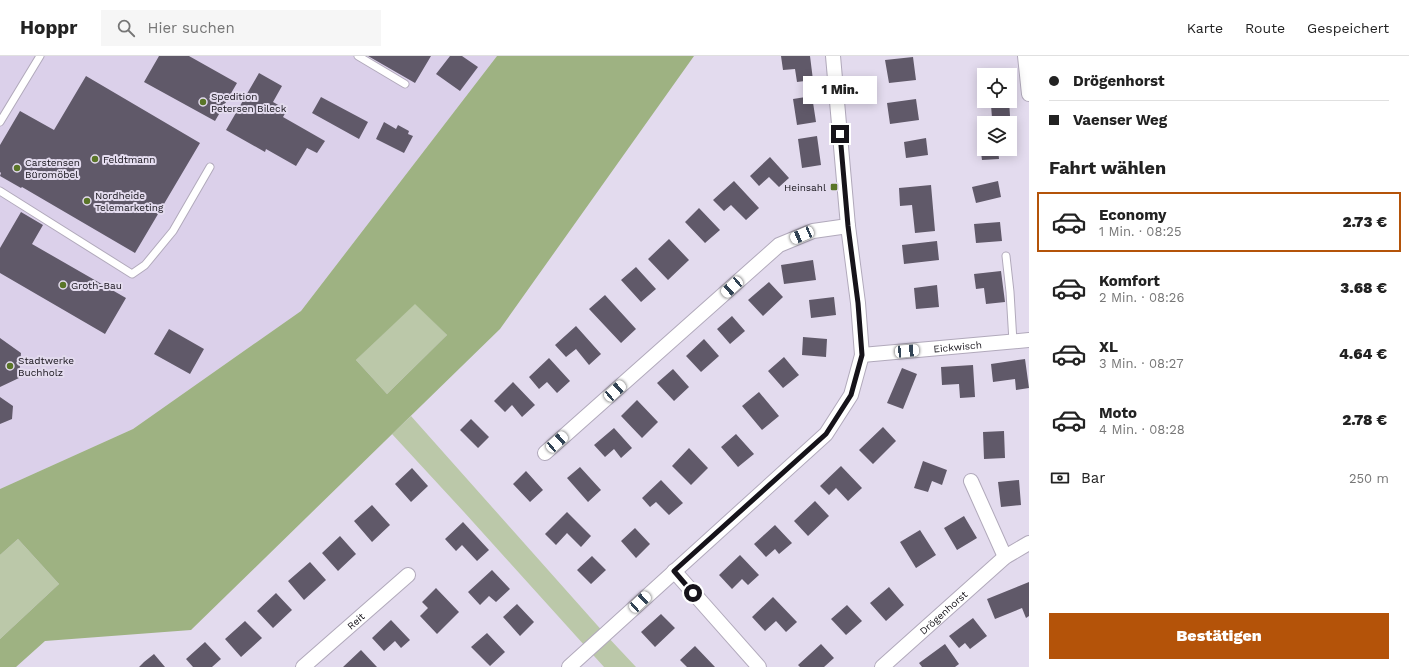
<!DOCTYPE html>
<html lang="de">
<meta charset="utf-8">
<style>
body{margin:0;font-family:"Work Sans",sans-serif;background:#f6f6f6;color:#222;height:100vh;display:flex;flex-direction:column;font-size:15px;white-space:nowrap}
*{box-sizing:border-box;margin:0}
p{font-size:13px;color:#767676}
.icon{flex:none;width:22px;height:22px;fill:none;stroke:currentColor;stroke-width:2;stroke-linecap:round;stroke-linejoin:round}
.map{position:relative;flex:1;overflow:hidden}
.details{display:flex;flex-direction:column;background:#fff;width:380px}
.details>*{flex:none}
.guide{display:grid;align-content:center;height:88px;padding:0 20px;background:#fff}
.fabs{position:absolute;left:977px;top:12px;display:grid;gap:8px}
.fabs a{display:grid;place-items:center;width:40px;height:40px;border-radius:0px;background:#fff;box-shadow:0 2px 10px #0003;font-size:20px}
.end{position:absolute;width:18px;height:18px;margin:-9px;border:5px solid #16131a;background:#fff;box-shadow:0 0 0 2px #fff}
.from{border-radius:50%}
.bubble{position:absolute;height:28px;border-radius:0px;background:#fff;box-shadow:0 2px 10px #0003;font-size:13px;font-weight:800;line-height:28px;text-align:center}
.car{position:absolute;width:12px;height:24px;margin:-12px -6px;border-radius:5px;box-shadow:0 0 3px 1px #0007;background:linear-gradient(#fff 24%,#345 0 40%,#fff 0 76%,#345 0 86%,#fff 0)}
.guide b{display:flex;align-items:center;gap:14px;height:38px;font-size:15px}
.guide b+b{border-top:1px solid #e0e0e0}
.guide i{width:10px;height:10px;background:#222}
ul{padding:0;list-style:none}
li{display:flex;align-items:center;gap:12px;height:60px;margin:0 8px 6px;padding:0 12px;border:2px solid transparent;border-radius:0px}
li div{flex:1}
li b{display:block;font-size:15px}
li em{font-style:normal;font-weight:800}
li.on{border-color:#b45309}
li>.icon{width:36px;height:36px;stroke-width:1.5}
h2{padding:0 20px;font-size:18px;line-height:48px}
.pay{display:flex;align-items:center;gap:10px;height:44px;padding:0 20px;font-size:15px}
.pay p{margin-inline-start:auto}
.button{display:flex;gap:8px;margin-top:auto;padding:8px 20px}
.button a{flex:1;height:46px;border-radius:0px;background:#b45309;color:#fff;font-size:16px;font-weight:800;line-height:46px;text-align:center}
header{display:flex;align-items:center;gap:24px;box-sizing:border-box;height:56px;padding:0 20px;background:#fff;border-bottom:1px solid #e0e0e0}
header strong{font-size:19px}
nav{display:flex;gap:22px;margin-inline-start:auto;font-size:14px}
.search{width:280px;height:36px;background:#f6f6f6;display:flex;align-items:center;gap:10px;box-sizing:border-box;padding:0 14px;border-radius:0px;color:#767676;font-size:15px}
main{display:flex;flex:1;min-height:0}
.map>svg:first-child{display:block}
</style>
<header>
<strong>Hoppr</strong>
<div class="search"><svg class="icon" aria-label="search" viewBox="0 0 24 24"><circle cx="10" cy="10" r="6"/><path d="M15 15l6 6"/></svg>Hier suchen</div>
<nav><a>Karte</a><a>Route</a><a>Gespeichert</a></nav>
</header>
<main>
<div class="map">
<svg width="1029" height="611" viewBox="0 0 1029 611">
<rect width="100%" height="100%" fill="#e3dbee"/>
<path fill="#dbd0ea" d="M 0,0 L 497,0 L 301,255 L 133,373 L 0,433 Z"/>
<path fill="#bbc8a9" d="M 415,247 L 447,279 L 387,338 L 356,304 Z
M 411,360 L 605,578 L 636,611 L 604,611 L 464,456 L 392,378 Z
M 18,483 L 59,528 L 0,583 L 0,499 Z"/>
<path fill="#9eb282" fill-rule="evenodd" d="M 497,0 L 694,0 L 500,273 L 191,574 L 45,585 L 16,611 L 0,611 L 0,583 L 59,528 L 18,483 L 0,499 L 0,433 L 133,373 L 301,255 ZM 415,248 L 447,279 L 387,338 L 356,304 Z"/>
<path fill="#605969" d="M 159,0 L 189,0 L 237,27 L 215,65 L 144,26 Z
M 368,0 L 431,0 L 415,27 Z
M 450,0 L 462,0 L 478,11 L 460,35 L 436,18 Z
M 781,0 L 810,0 L 813,24 L 797,26 L 795,13 L 783,14 Z
M 913,1 L 916,24 L 889,27 L 885,4 Z
M 259,17 L 282,30 L 273,46 L 287,54 L 283,61 L 325,85 L 317,97 L 307,92 L 296,110 L 266,93 L 265,96 L 226,74 Z
M 86,20 L 200,87 L 135,197 L 22,131 L 21,132 L 0,120 L 1,117 L 0,116 L 0,89 L 20,55 L 54,74 Z
M 984,31 L 984,45 L 1009,45 L 1010,60 L 992,62 L 991,49 L 979,50 L 977,32 Z
M 812,40 L 816,66 L 797,69 L 793,43 Z
M 321,41 L 368,66 L 359,83 L 312,57 Z
M 916,43 L 919,64 L 890,68 L 887,47 Z
M 384,66 L 396,73 L 398,69 L 409,75 L 408,78 L 413,80 L 404,97 L 376,83 Z
M 978,75 L 984,75 L 984,93 L 998,93 L 999,103 L 982,104 Z
M 817,80 L 821,109 L 802,112 L 798,83 Z
M 926,82 L 928,99 L 906,102 L 904,86 Z
M 770,101 L 789,122 L 779,131 L 769,121 L 759,130 L 750,120 Z
M 734,125 L 759,152 L 746,164 L 731,149 L 724,155 L 713,144 Z
M 998,125 L 1001,141 L 976,147 L 972,131 Z
M 931,129 L 935,175 L 915,177 L 912,149 L 900,150 L 899,132 Z
M 699,152 L 720,174 L 705,187 L 685,166 Z
M 21,156 L 43,169 L 32,188 L 126,242 L 105,278 L 0,217 L 0,192 Z
M 1000,166 L 1002,185 L 976,187 L 974,168 Z
M 669,183 L 689,204 L 668,224 L 648,203 Z
M 937,185 L 939,204 L 904,208 L 902,189 Z
M 813,204 L 816,224 L 784,228 L 781,209 Z
M 636,211 L 656,233 L 641,246 L 621,224 Z
M 1001,215 L 1005,246 L 986,248 L 984,232 L 976,233 L 974,218 Z
M 769,226 L 783,241 L 763,260 L 748,244 Z
M 937,229 L 939,251 L 916,253 L 914,232 Z
M 605,239 L 636,273 L 621,287 L 589,253 Z
M 834,241 L 836,259 L 811,262 L 809,244 Z
M 732,260 L 745,275 L 730,288 L 717,273 Z
M 576,270 L 601,298 L 589,309 L 576,293 L 566,301 L 555,289 Z
M 169,273 L 204,293 L 190,318 L 154,298 Z
M 803,281 L 827,283 L 826,301 L 802,299 Z
M 0,282 L 21,297 L 19,322 L 0,331 Z
M 704,283 L 719,300 L 701,316 L 686,300 Z
M 784,301 L 799,319 L 783,332 L 768,315 Z
M 549,302 L 570,325 L 557,337 L 547,326 L 539,333 L 529,321 Z
M 1025,303 L 1029,332 L 1016,334 L 1015,323 L 993,326 L 991,308 Z
M 973,309 L 975,341 L 960,342 L 959,328 L 942,329 L 941,311 Z
M 902,312 L 917,318 L 903,353 L 887,347 Z
M 673,313 L 689,331 L 674,345 L 657,327 Z
M 513,326 L 535,349 L 522,361 L 512,349 L 505,356 L 494,345 Z
M 759,336 L 779,360 L 762,374 L 742,350 Z
M 0,341 L 13,350 L 12,363 L 0,368 Z
M 637,344 L 658,366 L 642,382 L 621,360 Z
M 471,363 L 489,381 L 478,392 L 460,374 Z
M 883,371 L 896,385 L 873,408 L 859,394 Z
M 614,372 L 632,392 L 621,402 L 614,393 L 605,401 L 594,389 Z
M 1004,375 L 1005,402 L 984,403 L 983,376 Z
M 736,378 L 754,398 L 738,411 L 721,391 Z
M 689,392 L 708,412 L 691,429 L 672,410 Z
M 923,405 L 947,414 L 942,429 L 932,425 L 928,436 L 914,432 Z
M 841,410 L 862,432 L 848,445 L 836,432 L 829,439 L 820,430 Z
M 580,411 L 601,434 L 588,446 L 567,422 Z
M 412,412 L 428,430 L 411,446 L 395,428 Z
M 526,415 L 543,434 L 530,446 L 513,428 Z
M 661,424 L 683,447 L 669,459 L 656,446 L 650,451 L 642,442 Z
M 1019,424 L 1021,449 L 1001,451 L 998,426 Z
M 815,445 L 829,460 L 808,480 L 794,465 Z
M 372,449 L 390,469 L 372,486 L 354,465 Z
M 567,456 L 591,480 L 581,491 L 567,477 L 556,489 L 545,478 Z
M 964,460 L 977,482 L 957,494 L 944,472 Z
M 463,466 L 489,494 L 477,505 L 462,489 L 456,495 L 445,483 Z
M 775,469 L 792,487 L 779,498 L 775,493 L 766,501 L 754,488 Z
M 635,472 L 650,488 L 636,502 L 621,485 Z
M 920,474 L 936,499 L 916,512 L 900,486 Z
M 340,480 L 356,498 L 338,515 L 322,497 Z
M 740,499 L 759,519 L 748,529 L 742,523 L 732,533 L 719,519 Z
M 592,500 L 606,514 L 591,528 L 577,514 Z
M 310,506 L 326,524 L 304,544 L 288,525 Z
M 492,514 L 510,533 L 496,546 L 489,540 L 480,549 L 468,536 Z
M 1029,526 L 1029,560 L 1026,562 L 1022,552 L 995,563 L 987,543 Z
M 889,531 L 904,549 L 886,565 L 870,547 Z
M 436,532 L 459,556 L 437,578 L 420,560 L 428,552 L 422,546 Z
M 276,537 L 292,554 L 273,572 L 257,555 Z
M 773,541 L 797,566 L 786,576 L 776,565 L 765,575 L 752,561 Z
M 517,548 L 534,566 L 520,580 L 503,561 Z
M 847,549 L 862,565 L 846,579 L 831,563 Z
M 661,558 L 675,572 L 655,591 L 641,576 Z
M 973,562 L 987,580 L 970,593 L 965,587 L 959,592 L 949,580 Z
M 391,564 L 410,584 L 401,592 L 395,585 L 384,595 L 372,582 Z
M 245,565 L 262,582 L 241,601 L 225,583 Z
M 487,577 L 505,596 L 490,610 L 471,591 Z
M 205,586 L 221,603 L 212,611 L 193,611 L 186,603 Z
M 821,588 L 834,602 L 824,611 L 800,611 L 798,609 Z
M 945,588 L 959,608 L 955,611 L 922,611 L 919,607 Z
M 695,590 L 715,611 L 687,611 L 680,604 Z
M 361,594 L 377,611 L 343,611 Z
M 154,598 L 165,611 L 139,611 L 144,606 Z"/>
<g fill="none" stroke-linecap="round" stroke-linejoin="round">
<g stroke="#b1a9bb" stroke-width="9">
<path id="lane" d="M 358,0 L 405,28
M 0,66 L 40,0
M 0,135 L 132,218 L 145,209 L 173,175 L 210,111
M 1006,200 L 1010,236 L 1013,286"/>
</g>
<g stroke="#b1a9bb" stroke-width="16">
<g id="street">
<path d="M 1025,0 L 1029,38"/>
<path id="s1" d="M 862,299 L 1029,284"/>
<path d="M 545,397 L 779,189 L 813,175 L 848,170"/>
<path d="M 971,425 L 1005,501"/>
<path d="M 674,515 L 759,611"/>
<path id="s2" d="M 303,611 L 408,519"/>
<path d="M 569,611 L 826,378 L 851,339 L 862,299 L 858,247 L 848,170 L 833,0"/>
<path id="s3" d="M 882,611 L 1005,501 L 1029,487"/>
</g>
</g>
<use href="#lane" stroke="#fff" stroke-width="7"/>
<use href="#street" stroke="#fff" stroke-width="14"/>
</g>
<g fill="none" stroke-linecap="round" stroke-linejoin="round">
<path stroke="#16131a" stroke-width="5" d="M 693,537 L 674,515 L 826,378 L 851,339 L 862,299 L 858,247 L 848,170 L 840,78"/>
</g>
<g fill="#5a7528" stroke="#e3dbee" stroke-width="1.5">
<circle cx="203" cy="46" r="4"/>
<circle cx="95" cy="103" r="4"/>
<circle cx="17" cy="112" r="4"/>
<rect x="830" y="127" width="8" height="8" rx="2"/>
<circle cx="87" cy="145" r="4"/>
<circle cx="63" cy="229" r="4"/>
<circle cx="10" cy="310" r="4"/>
</g>
<g text-anchor="middle" dominant-baseline="central" stroke-width="4" stroke-linejoin="round" paint-order="stroke">
<g font-size="10" fill="#16131a" stroke="#e3dbee" text-anchor="start">
<text x="211" y="40">Spedition<tspan x="211" dy="12">Petersen Bileck</tspan></text>
<text x="103" y="103">Feldtmann</text>
<text x="25" y="106">Carstensen<tspan x="25" dy="12">Büromöbel</tspan></text>
<text x="826" y="131" text-anchor="end">Heinsahl</text>
<text x="95" y="139">Nordheide<tspan x="95" dy="12">Telemarketing</tspan></text>
<text x="71" y="229">Groth-Bau</text>
<text x="18" y="304">Stadtwerke<tspan x="18" dy="12">Buchholz</tspan></text>
</g>
<g font-size="10" fill="#16131a" stroke="#e3dbee">
<text stroke="none"><textPath href="#s1" startOffset="96">Eickwisch</textPath></text>
<text stroke="none"><textPath href="#s3" startOffset="82">Drögenhorst</textPath></text>
<text stroke="none"><textPath href="#s2" startOffset="70">Reit</textPath></text>
</g>
</g>
</svg>
<div class="fabs">
<a><svg class="icon" aria-label="locate" viewBox="0 0 24 24"><circle cx="12" cy="12" r="6"/><path d="M12 2v4M12 18v4M2 12h4M18 12h4"/></svg></a>
<a><svg class="icon" aria-label="layers" viewBox="0 0 24 24"><path d="M12 4l9 5-9 5-9-5zM3 14l9 5 9-5"/></svg></a>
</div>
<i class="end from" style="left:693px;top:537px"></i>
<i class="end" style="left:840px;top:78px"></i>
<div class="bubble" style="left:803px;top:20px;width:74px">1 Min.</div>
<i class="car" style="left:802px;top:179px;rotate:247deg"></i>
<i class="car" style="left:732px;top:231px;rotate:228deg"></i>
<i class="car" style="left:907px;top:295px;rotate:85deg"></i>
<i class="car" style="left:615px;top:335px;rotate:48deg"></i>
<i class="car" style="left:557px;top:386px;rotate:48deg"></i>
<i class="car" style="left:640px;top:546px;rotate:47deg"></i>
</div>
<section class="details">
<div class="guide">
<b><i class="from"></i>Drögenhorst</b>
<b><i></i>Vaenser Weg</b>
</div>
<h2>Fahrt wählen</h2>
<ul>
<li class="on"><svg class="icon" aria-label="car" viewBox="0 0 24 24"><path d="M5 17H2v-5l4-1 3-4h7l3 4 3 1v5h-3M9 17h6M6 11h13"/><circle cx="7" cy="17" r="2"/><circle cx="17" cy="17" r="2"/></svg><div><b>Economy</b><p>1 Min. · 08:25</p></div><em>2.73 €</em></li>
<li><svg class="icon" aria-label="car" viewBox="0 0 24 24"><path d="M5 17H2v-5l4-1 3-4h7l3 4 3 1v5h-3M9 17h6M6 11h13"/><circle cx="7" cy="17" r="2"/><circle cx="17" cy="17" r="2"/></svg><div><b>Komfort</b><p>2 Min. · 08:26</p></div><em>3.68 €</em></li>
<li><svg class="icon" aria-label="car" viewBox="0 0 24 24"><path d="M5 17H2v-5l4-1 3-4h7l3 4 3 1v5h-3M9 17h6M6 11h13"/><circle cx="7" cy="17" r="2"/><circle cx="17" cy="17" r="2"/></svg><div><b>XL</b><p>3 Min. · 08:27</p></div><em>4.64 €</em></li>
<li><svg class="icon" aria-label="car" viewBox="0 0 24 24"><path d="M5 17H2v-5l4-1 3-4h7l3 4 3 1v5h-3M9 17h6M6 11h13"/><circle cx="7" cy="17" r="2"/><circle cx="17" cy="17" r="2"/></svg><div><b>Moto</b><p>4 Min. · 08:28</p></div><em>2.78 €</em></li>
</ul>
<div class="pay"><svg class="icon" aria-label="cash" viewBox="0 0 24 24"><path d="M3 7h18v10H3z"/><circle cx="12" cy="12" r="2"/></svg>Bar<p>250 m</p></div>
<div class="button"><a>Bestätigen</a></div>
</section>
</main>
